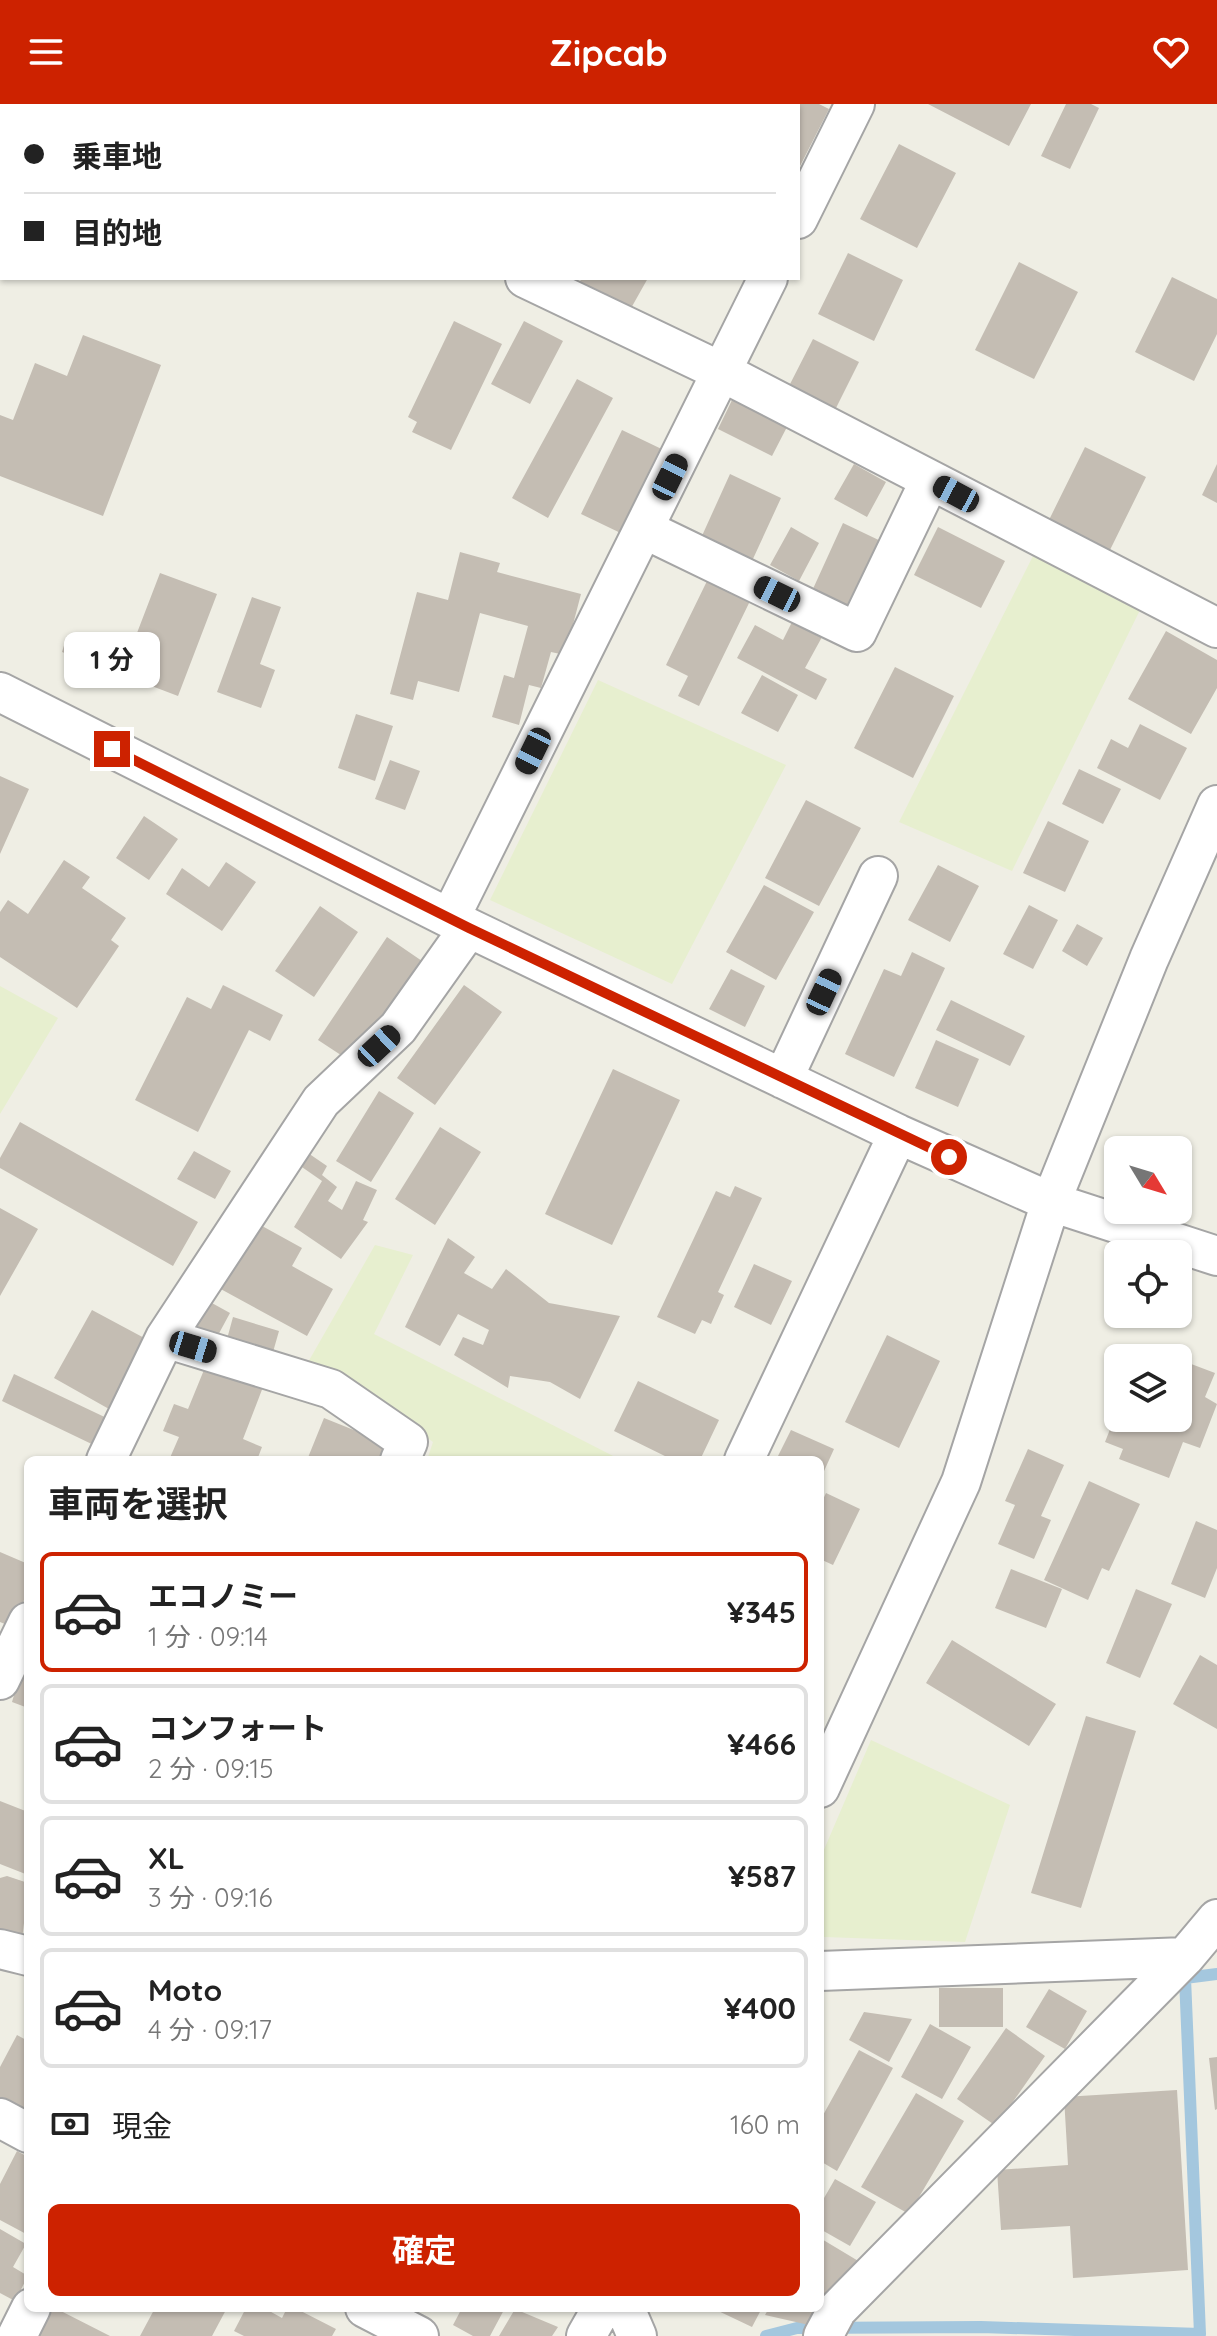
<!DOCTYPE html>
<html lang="ja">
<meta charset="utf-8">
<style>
body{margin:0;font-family:Quicksand,"Noto Sans JP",sans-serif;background:#f2f2f2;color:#222;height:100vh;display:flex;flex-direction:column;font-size:30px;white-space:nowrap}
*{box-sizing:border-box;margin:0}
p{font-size:26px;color:#767676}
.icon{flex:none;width:44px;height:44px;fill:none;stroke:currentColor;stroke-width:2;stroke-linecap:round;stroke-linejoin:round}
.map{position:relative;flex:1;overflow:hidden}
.side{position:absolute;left:24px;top:1352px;width:800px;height:856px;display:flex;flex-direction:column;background:#fff;border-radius:12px;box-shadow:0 2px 6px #0004}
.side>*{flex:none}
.banner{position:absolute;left:0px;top:0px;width:800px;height:176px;box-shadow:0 2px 6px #0004;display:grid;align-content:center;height:176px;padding:0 24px;background:#fff}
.needle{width:52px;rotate:128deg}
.controls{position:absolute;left:1104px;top:1032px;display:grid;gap:16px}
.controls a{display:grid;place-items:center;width:88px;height:88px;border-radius:12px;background:#fff;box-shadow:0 2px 6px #0004;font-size:40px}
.end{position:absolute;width:36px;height:36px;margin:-18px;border:10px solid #cd2200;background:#fff;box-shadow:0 0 0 4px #fff}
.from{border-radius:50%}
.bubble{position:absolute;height:56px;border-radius:12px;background:#fff;box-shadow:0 2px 6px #0004;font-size:26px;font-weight:700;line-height:56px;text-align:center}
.car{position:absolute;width:24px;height:48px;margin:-24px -12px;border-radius:10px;box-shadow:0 0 6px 2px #0007;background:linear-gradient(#222 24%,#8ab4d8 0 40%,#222 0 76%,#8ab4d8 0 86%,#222 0)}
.banner b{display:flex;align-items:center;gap:28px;height:76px;font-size:30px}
.banner b+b{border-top:2px solid #e0e0e0}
.banner i{width:20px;height:20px;background:#222}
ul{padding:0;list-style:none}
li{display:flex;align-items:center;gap:24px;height:120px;margin:0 16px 12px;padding:0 8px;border:4px solid #e0e0e0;border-radius:12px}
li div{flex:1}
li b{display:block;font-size:30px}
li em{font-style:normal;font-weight:700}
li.on{border-color:#cd2200}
li>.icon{width:72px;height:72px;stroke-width:1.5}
h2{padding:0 24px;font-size:36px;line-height:96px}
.pay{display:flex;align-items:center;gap:20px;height:88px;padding:0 24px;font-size:30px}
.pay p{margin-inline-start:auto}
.action{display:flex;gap:16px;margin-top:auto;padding:16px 24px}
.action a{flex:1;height:92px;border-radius:12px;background:#cd2200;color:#fff;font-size:32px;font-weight:700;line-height:92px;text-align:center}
header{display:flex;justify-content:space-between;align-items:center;height:104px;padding:0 24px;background:#cd2200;color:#fff;font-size:36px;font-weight:700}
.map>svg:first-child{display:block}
</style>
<header><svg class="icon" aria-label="menu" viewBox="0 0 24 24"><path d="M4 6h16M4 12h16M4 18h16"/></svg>Zipcab<svg class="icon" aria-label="heart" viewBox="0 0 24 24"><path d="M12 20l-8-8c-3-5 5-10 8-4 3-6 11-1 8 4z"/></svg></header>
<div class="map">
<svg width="1217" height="2232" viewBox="0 0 1217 2232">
<rect width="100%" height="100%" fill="#efeee4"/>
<path fill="#e7efcf" d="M 1035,448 L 1140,506 L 1012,767 L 899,718 Z
M 598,576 L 786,661 L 672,880 L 490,796 Z
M 0,882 L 58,914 L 0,1010 Z
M 375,1141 L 413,1151 L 374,1230 L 621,1356 L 427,1356 L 433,1338 L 341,1269 L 307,1260 Z
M 871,1636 L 1010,1701 L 965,1838 L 824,1833 L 820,1828 L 820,1755 Z"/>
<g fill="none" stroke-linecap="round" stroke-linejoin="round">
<path stroke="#a4c7de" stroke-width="12" d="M 766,2232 L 797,2224 L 981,2223 L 1200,2230 L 1185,1874 L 1217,1870"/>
</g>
<path fill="#c4bdb3" d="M 798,0 L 819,0 L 829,5 L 798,66 Z
M 928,0 L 1031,0 L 1009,42 Z
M 1066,0 L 1091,0 L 1099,4 L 1070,65 L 1041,52 Z
M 899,40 L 956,69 L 917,144 L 860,115 Z
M 848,149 L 903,176 L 874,237 L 818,210 Z
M 1019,158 L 1078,188 L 1034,275 L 975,246 Z
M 1172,173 L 1217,195 L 1217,230 L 1194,277 L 1135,248 Z
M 582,174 L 648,174 L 630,206 L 579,179 Z
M 454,217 L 502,240 L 451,346 L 412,328 L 417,318 L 408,313 Z
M 524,217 L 563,237 L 530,300 L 491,280 Z
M 83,231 L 161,261 L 103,412 L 0,372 L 0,311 L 13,316 L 35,259 L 67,272 Z
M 813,235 L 859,258 L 834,308 L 788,284 Z
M 577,275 L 613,294 L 548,414 L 512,394 Z
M 733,294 L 788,321 L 772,352 L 718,325 Z
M 622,326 L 672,350 L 631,434 L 581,410 Z
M 1085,343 L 1146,373 L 1109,448 L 1048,418 Z
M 854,360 L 886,378 L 867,413 L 834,395 Z
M 1217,360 L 1217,399 L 1202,391 Z
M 730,370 L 781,394 L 752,457 L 701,434 Z
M 843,419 L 887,440 L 855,507 L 812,487 Z
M 791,423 L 819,439 L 799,477 L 770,461 Z
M 938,423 L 1005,457 L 981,504 L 914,471 Z
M 460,448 L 500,459 L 497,468 L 581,490 L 565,551 L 551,548 L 541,584 L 529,581 L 519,621 L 492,613 L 504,571 L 514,574 L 528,522 L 480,509 L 459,588 L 418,577 L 413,596 L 390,590 L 417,488 L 448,496 Z
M 160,469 L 217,490 L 178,592 L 62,548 L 67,532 L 127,555 Z
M 707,477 L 750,497 L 699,602 L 678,592 L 688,572 L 666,561 Z
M 252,493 L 281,503 L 260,560 L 275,566 L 261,604 L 217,588 Z
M 792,518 L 822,533 L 805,564 L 827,575 L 816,596 L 737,554 L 755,521 L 783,536 Z
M 1166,527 L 1217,556 L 1217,584 L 1191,630 L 1128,595 Z
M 895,563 L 954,592 L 913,674 L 854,644 Z
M 762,571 L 798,591 L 778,628 L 741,609 Z
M 356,610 L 393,622 L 375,677 L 338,664 Z
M 1140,620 L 1187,644 L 1160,696 L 1097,664 L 1111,635 L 1128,644 Z
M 390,656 L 420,667 L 405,706 L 375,695 Z
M 1079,665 L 1121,685 L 1103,720 L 1062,700 Z
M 0,672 L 29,685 L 0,750 Z
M 806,696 L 861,724 L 819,802 L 765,774 Z
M 144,712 L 178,735 L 149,776 L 116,754 Z
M 1048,717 L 1089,737 L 1065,788 L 1023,769 Z
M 64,756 L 90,773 L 82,784 L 126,814 L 111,836 L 119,842 L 77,904 L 0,853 L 0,808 L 8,796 L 28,810 Z
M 226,758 L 256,778 L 222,827 L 166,790 L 182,764 L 209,783 Z
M 938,761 L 979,782 L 950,838 L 908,816 Z
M 764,781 L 814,808 L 776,876 L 726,848 Z
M 1029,801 L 1058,816 L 1033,865 L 1003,850 Z
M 320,802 L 358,828 L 314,893 L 275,867 Z
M 1077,820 L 1103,834 L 1087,862 L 1062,847 Z
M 387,833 L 422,857 L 353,959 L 318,936 Z
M 912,848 L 945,864 L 894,973 L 845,950 L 884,865 L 901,872 Z
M 731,865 L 765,882 L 745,923 L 709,905 Z
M 223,881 L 283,911 L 270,937 L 249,926 L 198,1028 L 135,996 L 187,893 L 211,905 Z
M 464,881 L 502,908 L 435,1001 L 397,974 Z
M 951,896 L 1025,932 L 1010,962 L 936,926 Z
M 936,936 L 979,955 L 958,1003 L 915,984 Z
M 613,965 L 680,996 L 612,1141 L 545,1110 Z
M 379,987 L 414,1009 L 371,1078 L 336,1057 Z
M 20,1018 L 198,1118 L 173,1162 L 0,1064 L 0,1054 Z
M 440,1023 L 481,1048 L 435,1121 L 395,1095 Z
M 194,1047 L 231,1067 L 215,1095 L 177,1075 Z
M 308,1049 L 327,1062 L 322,1071 L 337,1083 L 328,1097 L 342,1106 L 356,1077 L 377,1086 L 363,1116 L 368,1118 L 341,1155 L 294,1123 L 322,1077 L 299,1061 Z
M 735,1082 L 762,1094 L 718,1188 L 724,1191 L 711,1220 L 702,1216 L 695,1230 L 657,1213 L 716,1087 L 730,1093 Z
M 0,1104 L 38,1125 L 0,1192 Z
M 253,1117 L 302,1144 L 292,1162 L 333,1185 L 307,1232 L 217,1183 Z
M 448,1134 L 475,1153 L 464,1169 L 492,1185 L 506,1165 L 549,1199 L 620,1212 L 580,1295 L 550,1278 L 510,1272 L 508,1284 L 454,1251 L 463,1233 L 483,1241 L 489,1226 L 458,1210 L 440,1242 L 405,1223 Z
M 754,1160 L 792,1177 L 771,1221 L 734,1203 Z
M 201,1193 L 230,1209 L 217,1233 L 187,1217 Z
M 92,1206 L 148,1236 L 109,1305 L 54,1274 Z
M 233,1213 L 279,1227 L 273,1248 L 227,1235 Z
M 887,1231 L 940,1257 L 899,1344 L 845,1318 Z
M 1178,1255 L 1215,1269 L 1205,1293 L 1217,1300 L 1200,1344 L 1183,1338 L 1169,1374 L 1119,1355 L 1123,1345 L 1105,1338 L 1118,1305 L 1118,1314 L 1178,1314 Z
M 206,1261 L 263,1283 L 243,1335 L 262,1343 L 257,1356 L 169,1356 L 179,1333 L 163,1327 L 174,1300 L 188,1305 Z
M 14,1270 L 113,1317 L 100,1344 L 2,1297 Z
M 638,1277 L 719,1316 L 700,1356 L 673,1356 L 614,1327 Z
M 324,1314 L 396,1343 L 391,1356 L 307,1356 Z
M 791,1326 L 834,1345 L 820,1376 L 820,1356 L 776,1356 Z
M 1028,1345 L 1064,1361 L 1041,1412 L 1051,1416 L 1034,1455 L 998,1440 L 1015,1401 L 1005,1397 Z
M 1089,1377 L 1140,1400 L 1109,1467 L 1102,1464 L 1088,1496 L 1044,1476 Z
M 826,1389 L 860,1405 L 833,1461 L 820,1455 L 820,1402 Z
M 1196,1417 L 1217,1426 L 1217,1464 L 1205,1494 L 1171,1480 Z
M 0,1448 L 28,1460 L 28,1487 L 12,1523 L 0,1518 Z
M 1011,1465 L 1062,1485 L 1046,1524 L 995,1504 Z
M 1136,1485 L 1172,1500 L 1140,1574 L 1106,1559 Z
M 952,1536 L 1056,1600 L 1029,1642 L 926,1579 Z
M 1200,1551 L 1217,1561 L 1217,1625 L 1173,1600 Z
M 20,1571 L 28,1574 L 28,1604 L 12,1598 Z
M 1086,1612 L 1136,1627 L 1081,1804 L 1031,1789 Z
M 0,1697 L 28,1708 L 28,1771 L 0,1760 Z
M 7,1772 L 28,1779 L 28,1812 L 25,1811 L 22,1835 L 0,1827 L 0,1774 Z
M 939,1884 L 1003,1884 L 1003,1923 L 939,1923 Z
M 1049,1885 L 1087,1907 L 1065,1945 L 1026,1923 Z
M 864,1908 L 912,1915 L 889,1958 L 849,1936 Z
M 930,1920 L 971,1943 L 942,1995 L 901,1973 Z
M 1006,1924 L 1045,1952 L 996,2022 L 957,1995 Z
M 17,1931 L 28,1937 L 28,2012 L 0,1996 L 0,1963 Z
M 859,1946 L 893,1964 L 837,2067 L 820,2057 L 820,2012 L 822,2013 Z
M 1217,1953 L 1217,2005 L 1215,2006 L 1209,1954 Z
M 1177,1986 L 1188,2166 L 1073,2174 L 1070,2122 L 1001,2126 L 997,2066 L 1068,2061 L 1064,1993 Z
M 916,1989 L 964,2017 L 909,2110 L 861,2083 Z
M 17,2047 L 28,2053 L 28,2131 L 0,2116 L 0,2080 Z
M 835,2075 L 876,2098 L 850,2142 L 820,2125 L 820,2101 Z
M 0,2125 L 26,2140 L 13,2163 L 28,2172 L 15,2197 L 0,2189 Z
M 820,2134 L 860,2158 L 809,2221 L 765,2211 L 769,2204 L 820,2204 Z
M 49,2204 L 55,2204 L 110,2232 L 34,2232 Z
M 155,2204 L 227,2204 L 212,2232 L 140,2232 Z
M 246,2204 L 264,2204 L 282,2214 L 287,2204 L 295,2204 L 336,2225 L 332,2232 L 244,2232 L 234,2227 Z
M 462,2204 L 505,2204 L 490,2232 L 473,2232 L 453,2221 Z
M 712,2204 L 762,2204 L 752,2223 Z
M 515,2205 L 558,2223 L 552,2232 L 499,2232 Z"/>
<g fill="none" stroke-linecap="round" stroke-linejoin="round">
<g stroke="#a5a5a5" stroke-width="42">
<path id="minor" d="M 168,0 L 172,2
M 434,2 L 435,0
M 798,115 L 855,0
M 525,174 L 722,268 L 1217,524
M 644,425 L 857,528 L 930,376
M 0,588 L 469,824 L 898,1030 L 1051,1098 L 1217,1152
M 450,814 L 768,174
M 783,975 L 878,772
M 165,1234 L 331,1285 L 408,1338 L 400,1356
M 106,1356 L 165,1234 L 321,997 L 398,924 L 469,824
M 744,1356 L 898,1030
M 0,1576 L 28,1518
M 820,1684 L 961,1378 L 1051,1098 L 1149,855 L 1217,701
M 0,1845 L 28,1852
M 820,1867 L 1185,1853
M 0,2014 L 28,2029
M 365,2204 L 419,2232
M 625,2204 L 637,2232
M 17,2232 L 31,2204
M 586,2232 L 602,2204
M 823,2232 L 837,2206 L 1185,1853 L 1217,1815"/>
</g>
<use href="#minor" stroke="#fff" stroke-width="38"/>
</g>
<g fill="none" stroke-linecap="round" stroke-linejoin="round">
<path stroke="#cd2200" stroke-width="10" d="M 112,645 L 469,824 L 949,1053"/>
</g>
</svg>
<div class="controls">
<a><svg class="needle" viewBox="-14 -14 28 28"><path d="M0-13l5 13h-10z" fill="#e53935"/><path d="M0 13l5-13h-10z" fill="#767676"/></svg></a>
<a><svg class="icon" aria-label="locate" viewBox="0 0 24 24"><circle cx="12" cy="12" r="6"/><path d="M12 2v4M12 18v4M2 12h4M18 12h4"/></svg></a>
<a><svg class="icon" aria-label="layers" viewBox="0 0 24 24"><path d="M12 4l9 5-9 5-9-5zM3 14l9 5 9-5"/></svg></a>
</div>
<i class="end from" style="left:949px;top:1053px"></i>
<i class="end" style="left:112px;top:645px"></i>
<div class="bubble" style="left:64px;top:528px;width:96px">1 分</div>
<i class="car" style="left:670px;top:373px;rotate:26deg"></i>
<i class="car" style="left:956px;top:390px;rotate:298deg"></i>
<i class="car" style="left:777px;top:490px;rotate:296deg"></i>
<i class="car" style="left:533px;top:647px;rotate:206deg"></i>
<i class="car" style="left:824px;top:888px;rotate:25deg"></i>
<i class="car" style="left:379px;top:942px;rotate:47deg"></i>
<i class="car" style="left:193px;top:1243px;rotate:107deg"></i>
<div class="banner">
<b><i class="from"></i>乗車地</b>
<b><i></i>目的地</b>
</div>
<section class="side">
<h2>車両を選択</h2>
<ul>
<li class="on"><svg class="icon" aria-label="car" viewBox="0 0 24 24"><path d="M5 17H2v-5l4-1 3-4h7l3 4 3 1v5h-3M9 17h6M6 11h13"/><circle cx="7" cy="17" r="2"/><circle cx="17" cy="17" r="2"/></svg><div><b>エコノミー</b><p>1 分 · 09:14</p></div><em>¥345</em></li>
<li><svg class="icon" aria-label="car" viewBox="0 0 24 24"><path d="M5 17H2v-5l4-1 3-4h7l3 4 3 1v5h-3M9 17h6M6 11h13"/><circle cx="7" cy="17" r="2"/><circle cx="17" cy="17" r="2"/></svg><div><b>コンフォート</b><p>2 分 · 09:15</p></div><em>¥466</em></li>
<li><svg class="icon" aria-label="car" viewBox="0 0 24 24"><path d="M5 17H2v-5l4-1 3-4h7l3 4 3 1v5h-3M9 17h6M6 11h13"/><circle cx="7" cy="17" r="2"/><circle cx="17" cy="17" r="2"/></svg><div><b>XL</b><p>3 分 · 09:16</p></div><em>¥587</em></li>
<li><svg class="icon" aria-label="car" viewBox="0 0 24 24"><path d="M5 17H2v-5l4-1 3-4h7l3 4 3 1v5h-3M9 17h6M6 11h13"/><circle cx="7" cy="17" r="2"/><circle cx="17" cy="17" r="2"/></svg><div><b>Moto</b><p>4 分 · 09:17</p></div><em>¥400</em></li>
</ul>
<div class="pay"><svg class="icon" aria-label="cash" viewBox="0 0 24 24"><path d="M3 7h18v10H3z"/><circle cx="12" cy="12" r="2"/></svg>現金<p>160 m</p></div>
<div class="action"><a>確定</a></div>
</section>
</div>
